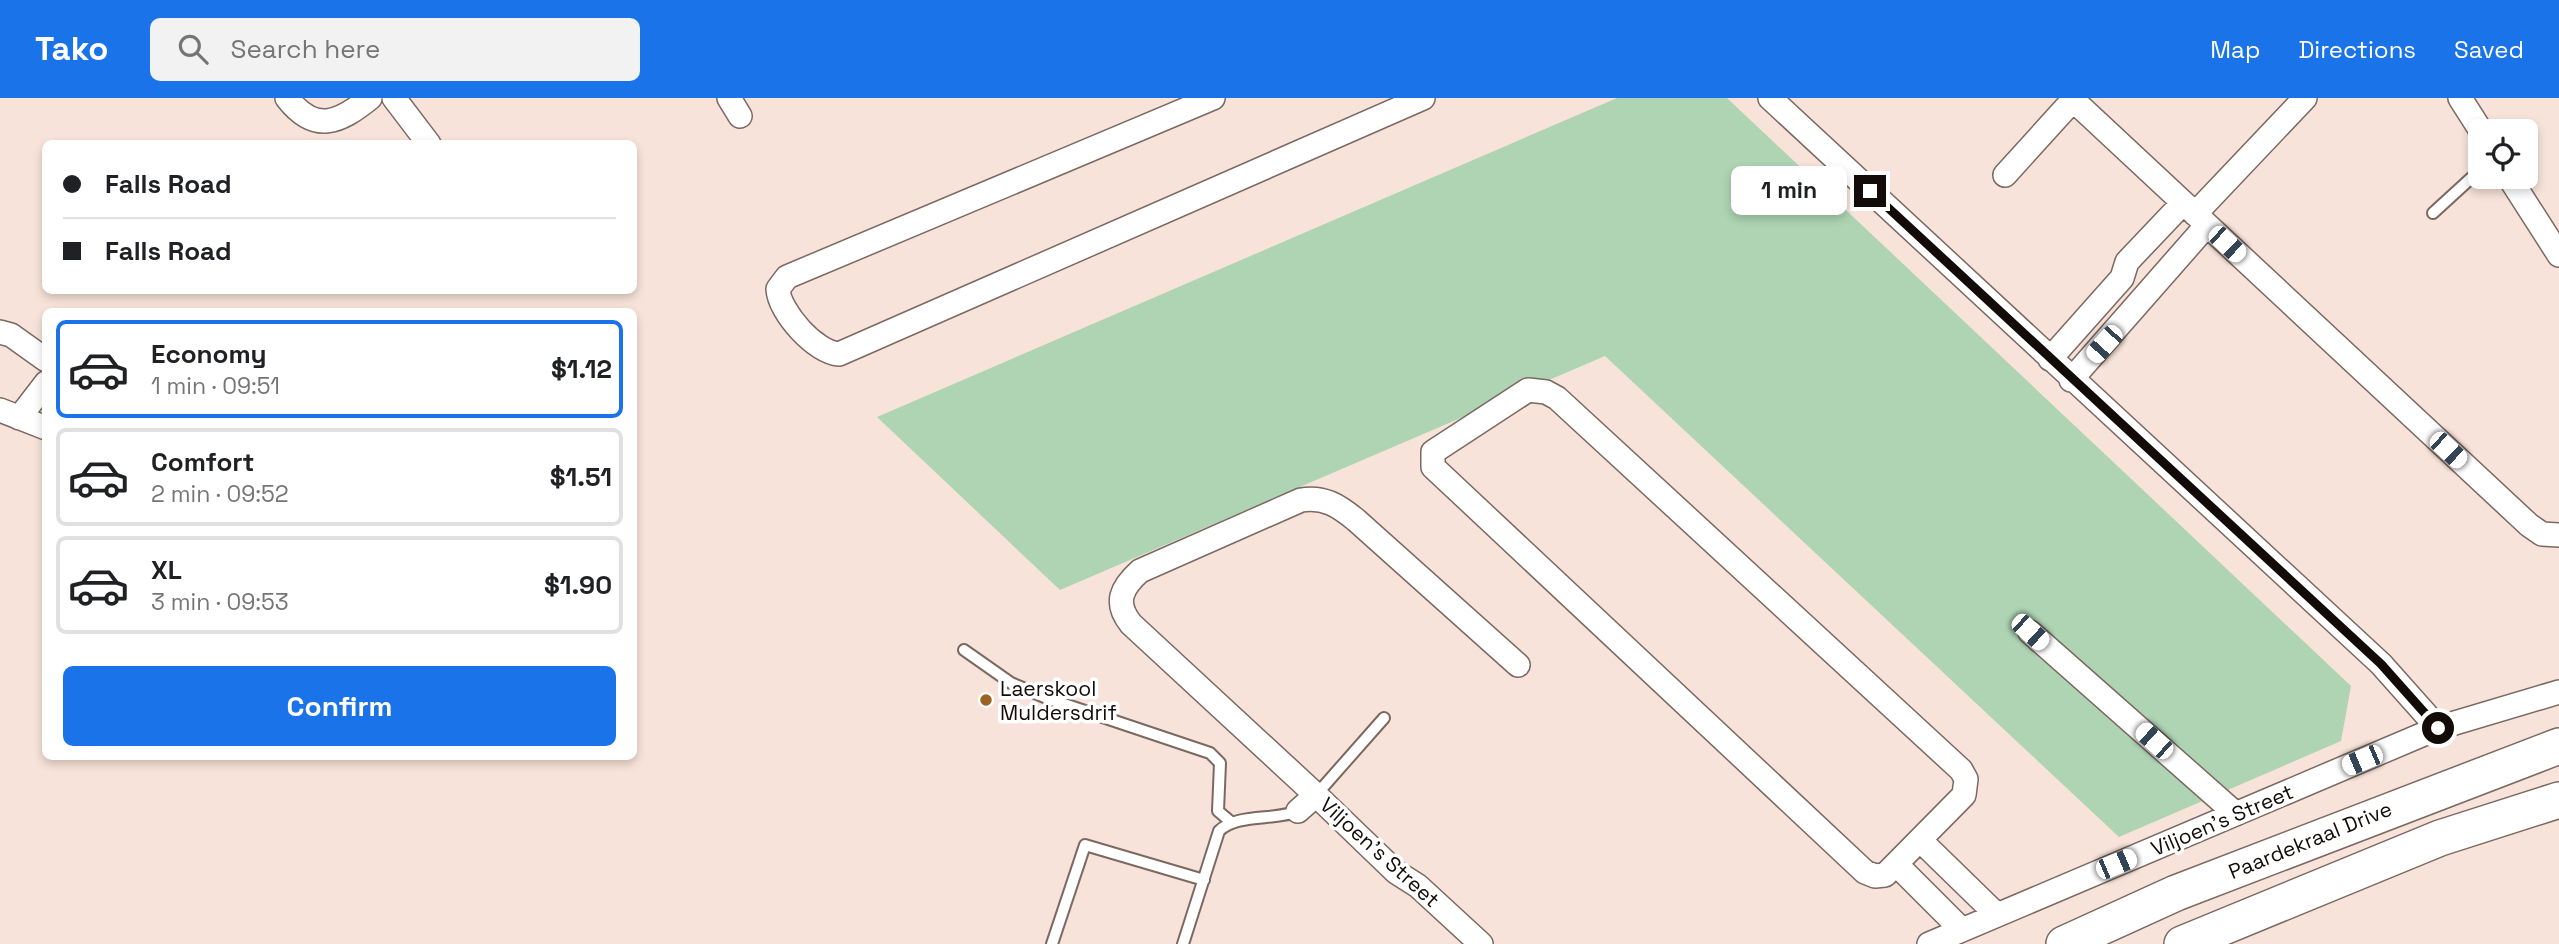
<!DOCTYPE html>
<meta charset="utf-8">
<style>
body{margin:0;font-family:"Space Grotesk",sans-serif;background:#f2f2f2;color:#202124;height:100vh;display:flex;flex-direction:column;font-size:26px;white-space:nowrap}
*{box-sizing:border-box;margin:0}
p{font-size:23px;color:#757577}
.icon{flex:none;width:38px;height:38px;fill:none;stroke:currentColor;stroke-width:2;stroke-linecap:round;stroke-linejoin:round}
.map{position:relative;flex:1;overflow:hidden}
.side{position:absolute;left:42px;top:210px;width:595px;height:452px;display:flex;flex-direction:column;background:#fff;border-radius:10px;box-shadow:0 4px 10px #0003}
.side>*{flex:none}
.banner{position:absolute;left:42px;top:42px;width:595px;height:154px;border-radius:10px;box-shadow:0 4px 10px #0003;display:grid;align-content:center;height:154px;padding:0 21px;background:#fff}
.tools{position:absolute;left:2468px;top:21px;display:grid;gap:14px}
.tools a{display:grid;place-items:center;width:70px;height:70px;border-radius:10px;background:#fff;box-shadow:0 4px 10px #0003;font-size:35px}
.end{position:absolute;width:32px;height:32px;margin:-16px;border:9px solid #120b08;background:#fff;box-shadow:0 0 0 4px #fff}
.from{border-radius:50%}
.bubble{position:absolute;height:49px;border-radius:10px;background:#fff;box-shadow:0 4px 10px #0003;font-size:23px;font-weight:800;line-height:49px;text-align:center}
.car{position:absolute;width:21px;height:42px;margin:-21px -10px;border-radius:9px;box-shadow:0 0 5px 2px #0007;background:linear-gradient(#fff 24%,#345 0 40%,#fff 0 76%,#345 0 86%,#fff 0)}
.banner b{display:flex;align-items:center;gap:24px;height:66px;font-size:26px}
.banner b+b{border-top:2px solid #e0e0e0}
.banner i{width:18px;height:18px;background:#202124}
ul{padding:12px 0 0;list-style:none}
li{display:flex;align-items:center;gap:21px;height:98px;margin:0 14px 10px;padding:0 7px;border:4px solid #e0e0e0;border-radius:10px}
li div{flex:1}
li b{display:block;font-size:26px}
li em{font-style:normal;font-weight:800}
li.selected{border-color:#1a73e8}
li>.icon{width:63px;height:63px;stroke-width:1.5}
.action{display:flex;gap:14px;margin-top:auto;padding:14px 21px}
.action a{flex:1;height:80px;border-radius:10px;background:#1a73e8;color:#fff;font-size:28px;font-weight:800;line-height:80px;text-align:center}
header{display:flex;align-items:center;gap:42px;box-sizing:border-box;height:98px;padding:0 35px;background:#1a73e8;color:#fff}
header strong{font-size:33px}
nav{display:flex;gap:38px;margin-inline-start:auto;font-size:24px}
.search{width:490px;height:63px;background:#f2f2f2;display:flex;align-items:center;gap:18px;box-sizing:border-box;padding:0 24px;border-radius:10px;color:#757577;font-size:26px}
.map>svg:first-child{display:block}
</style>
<header>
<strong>Tako</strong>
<div class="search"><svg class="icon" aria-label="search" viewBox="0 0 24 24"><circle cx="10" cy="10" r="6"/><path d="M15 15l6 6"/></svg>Search here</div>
<nav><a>Map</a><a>Directions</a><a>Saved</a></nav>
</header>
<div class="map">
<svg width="2559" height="846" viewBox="0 0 2559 846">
<rect width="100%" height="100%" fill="#f7e3d9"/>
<path fill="#aed4b3" d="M 1617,0 L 1727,0 L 2351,588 L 2341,643 L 2119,739 L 1605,258 L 1060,492 L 877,319 Z"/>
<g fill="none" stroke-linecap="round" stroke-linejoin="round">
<g stroke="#7b6961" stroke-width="14">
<path id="service" d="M 2433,115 L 2480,72
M 964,552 L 1011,585 L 1049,601 L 1210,655 L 1220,665 L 1218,713 L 1231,724
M 1316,697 L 1384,620
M 1052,846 L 1085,747 L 1204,782
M 1183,846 L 1219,733 C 1237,715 1275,723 1298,713"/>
</g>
<g stroke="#7b6961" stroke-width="26">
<path id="minor" d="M 287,0 C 315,36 339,25 370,0
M 394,0 L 429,46
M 729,0 L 740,18
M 1213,0 L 787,179 L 778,191 C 779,214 816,255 839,256 L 1423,0
M 1770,0 L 2381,566 L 2438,630
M 2071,0 L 2529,427 L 2542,436 L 2559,437
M 2460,0 L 2481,33
M 2005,77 L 2073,2
M 2509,79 L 2559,157
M 2195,116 L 2305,0
M 0,234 L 11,237 L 46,262
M 2050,261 L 2122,180 L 2127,164 L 2183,105
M 2071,282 L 2207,127
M 1528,292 L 1546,294 L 1557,300 L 1961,672 L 1966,681 L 1964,697 L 1885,777 L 1875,778 L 1865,774 L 1433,369 L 1433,354 Z
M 0,312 L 46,330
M 19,320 L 46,285
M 2030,534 L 2236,716
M 1316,697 L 1131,526 C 1114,505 1121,490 1140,473 L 1301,402 C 1324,398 1339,408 1356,422 L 1518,567
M 1298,713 L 1316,697 L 1396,774 L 1418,788 L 1481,846
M 1920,742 L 1997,817
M 1896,766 L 1962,832
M 1929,846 L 2438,630 L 2559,594"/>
</g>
<g stroke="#7b6961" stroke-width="38">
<path id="primary" d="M 2064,846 L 2176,795 L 2559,648
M 2182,846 L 2440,740 L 2559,702"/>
</g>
<use href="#service" stroke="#fff" stroke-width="10"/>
<use href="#minor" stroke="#fff" stroke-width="23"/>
<use href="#primary" stroke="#fff" stroke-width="35"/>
</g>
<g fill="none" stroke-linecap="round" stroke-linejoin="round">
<path stroke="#120b08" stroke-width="9" d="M 1870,93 L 2381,566 L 2438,630"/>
</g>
<circle fill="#9b6220" stroke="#fff" stroke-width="2.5" cx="986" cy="602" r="7"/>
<g text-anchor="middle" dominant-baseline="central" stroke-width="7" stroke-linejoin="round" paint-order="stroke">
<g font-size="21" fill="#120b08" stroke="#fff" text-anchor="start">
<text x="1000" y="590">Laerskool<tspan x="1000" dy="24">Muldersdrif</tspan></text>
</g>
<g font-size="21" fill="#120b08" stroke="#fff">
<text transform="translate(2222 722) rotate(-23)">Viljoen's Street</text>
<text transform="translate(2310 742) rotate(-22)">Paardekraal Drive</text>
<text transform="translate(1380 754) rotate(42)">Viljoen's Street</text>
</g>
</g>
</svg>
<div class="tools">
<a><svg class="icon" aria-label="locate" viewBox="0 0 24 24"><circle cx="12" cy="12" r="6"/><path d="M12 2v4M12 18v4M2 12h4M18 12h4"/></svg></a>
</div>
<i class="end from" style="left:2438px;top:630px"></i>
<i class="end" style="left:1870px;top:93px"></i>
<div class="bubble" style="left:1731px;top:68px;width:116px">1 min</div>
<i class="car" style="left:2227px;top:146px;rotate:133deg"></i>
<i class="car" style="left:2104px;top:246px;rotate:222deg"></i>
<i class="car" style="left:2448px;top:352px;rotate:133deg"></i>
<i class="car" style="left:2030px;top:534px;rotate:132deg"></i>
<i class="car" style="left:2154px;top:643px;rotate:312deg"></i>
<i class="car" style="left:2362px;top:662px;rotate:247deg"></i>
<i class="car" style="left:2116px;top:766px;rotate:67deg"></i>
<div class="banner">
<b><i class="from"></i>Falls Road</b>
<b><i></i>Falls Road</b>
</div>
<section class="side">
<ul>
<li class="selected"><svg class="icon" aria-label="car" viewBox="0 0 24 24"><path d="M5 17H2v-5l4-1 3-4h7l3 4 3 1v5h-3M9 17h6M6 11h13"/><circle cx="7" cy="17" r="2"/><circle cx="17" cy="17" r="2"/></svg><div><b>Economy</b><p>1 min · 09:51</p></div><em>$1.12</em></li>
<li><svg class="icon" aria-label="car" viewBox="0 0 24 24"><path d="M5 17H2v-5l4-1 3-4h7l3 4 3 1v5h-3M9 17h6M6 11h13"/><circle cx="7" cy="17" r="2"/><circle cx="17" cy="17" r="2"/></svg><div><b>Comfort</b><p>2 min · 09:52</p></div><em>$1.51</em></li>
<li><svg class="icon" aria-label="car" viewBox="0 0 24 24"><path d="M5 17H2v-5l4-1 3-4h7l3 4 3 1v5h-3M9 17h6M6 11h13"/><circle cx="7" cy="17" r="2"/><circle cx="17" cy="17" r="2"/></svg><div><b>XL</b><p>3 min · 09:53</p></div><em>$1.90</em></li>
</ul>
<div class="action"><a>Confirm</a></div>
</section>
</div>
